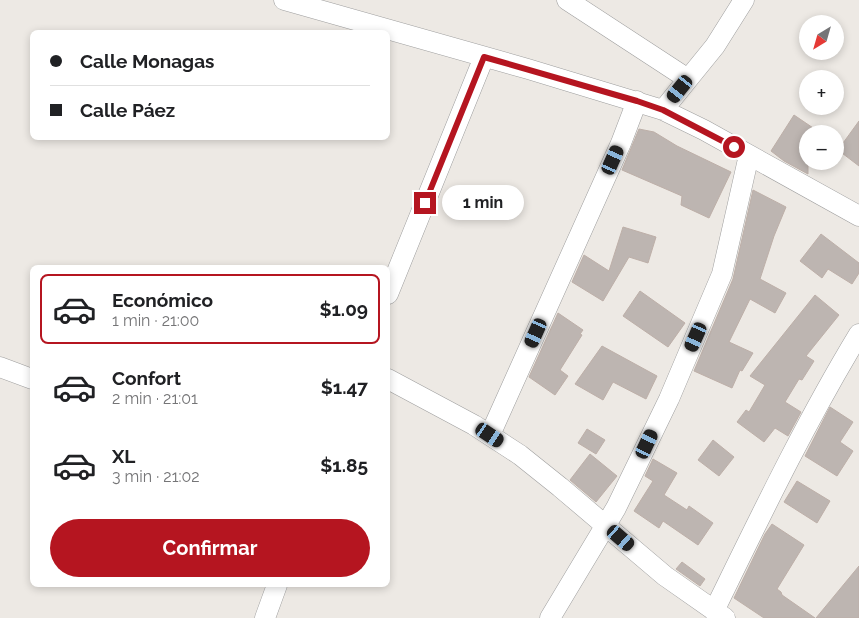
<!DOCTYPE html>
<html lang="es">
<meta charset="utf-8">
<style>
body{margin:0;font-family:Raleway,sans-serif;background:#f6f6f6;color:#202124;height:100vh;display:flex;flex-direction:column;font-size:19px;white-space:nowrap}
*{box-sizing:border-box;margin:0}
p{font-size:16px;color:#757577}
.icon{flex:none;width:28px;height:28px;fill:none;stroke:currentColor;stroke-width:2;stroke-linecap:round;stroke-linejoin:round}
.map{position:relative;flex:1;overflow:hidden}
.side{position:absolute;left:30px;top:265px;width:360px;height:322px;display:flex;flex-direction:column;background:#fff;border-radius:8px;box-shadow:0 2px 8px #0003}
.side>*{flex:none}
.hud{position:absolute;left:30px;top:30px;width:360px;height:110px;border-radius:8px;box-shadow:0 2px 8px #0003;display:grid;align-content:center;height:110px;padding:0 20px;background:#fff}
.needle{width:32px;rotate:217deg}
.fabs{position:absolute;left:799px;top:15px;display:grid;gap:10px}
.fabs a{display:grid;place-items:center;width:45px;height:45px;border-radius:50%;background:#fff;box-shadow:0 2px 8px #0003;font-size:25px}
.end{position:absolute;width:22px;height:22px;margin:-11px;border:6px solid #b51520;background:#fff;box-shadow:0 0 0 2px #fff}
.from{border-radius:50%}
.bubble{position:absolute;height:35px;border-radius:18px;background:#fff;box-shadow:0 2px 8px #0003;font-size:16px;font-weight:700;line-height:35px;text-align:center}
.car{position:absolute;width:15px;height:30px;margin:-15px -8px;border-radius:6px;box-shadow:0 0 4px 1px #0007;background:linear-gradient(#222 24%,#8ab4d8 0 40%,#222 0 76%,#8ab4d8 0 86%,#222 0)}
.hud b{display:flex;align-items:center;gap:18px;height:48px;font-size:19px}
.hud b+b{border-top:1px solid #e0e0e0}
.hud i{width:12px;height:12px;background:#202124}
ul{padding:9px 0 0;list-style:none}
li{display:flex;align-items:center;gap:15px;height:70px;margin:0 10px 8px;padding:0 10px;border:2px solid transparent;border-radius:8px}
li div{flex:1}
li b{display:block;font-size:19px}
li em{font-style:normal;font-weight:700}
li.selected{border-color:#b51520}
li>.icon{width:45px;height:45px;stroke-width:1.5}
.cta{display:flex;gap:10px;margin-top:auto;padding:10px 20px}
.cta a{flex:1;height:58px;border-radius:30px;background:#b51520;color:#fff;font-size:20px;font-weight:700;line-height:58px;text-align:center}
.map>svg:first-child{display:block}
</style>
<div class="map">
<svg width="859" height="618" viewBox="0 0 859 618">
<rect width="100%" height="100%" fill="#ede9e4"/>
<path fill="#bdb5b1" stroke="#bdafa8" d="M 794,115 L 822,134 L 808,134 L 808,174 L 784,161 L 771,151 Z
M 859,121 L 859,166 L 838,150 Z
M 639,129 L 654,132 L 677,146 L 731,172 L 709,218 L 681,205 L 682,196 L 622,170 Z
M 753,190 L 786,207 L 774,236 L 760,279 L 786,293 L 775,313 L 750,299 L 729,342 L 753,353 L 742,371 L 740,370 L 732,388 L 694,371 L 733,279 Z
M 623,227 L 656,237 L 648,263 L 629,257 L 603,301 L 572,282 L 584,255 L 609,271 Z
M 821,234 L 859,263 L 859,273 L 852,284 L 828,269 L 822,278 L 800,261 Z
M 640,291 L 685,323 L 668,347 L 623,316 Z
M 815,295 L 839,315 L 806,356 L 814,361 L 802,380 L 799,379 L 785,402 L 801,412 L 788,436 L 775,428 L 764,442 L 737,422 L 746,410 L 749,412 L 765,385 L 750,376 Z
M 558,313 L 583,330 L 580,334 L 582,335 L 560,370 L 568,376 L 555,395 L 529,377 Z
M 602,346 L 657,376 L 646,399 L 613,382 L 603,400 L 575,384 Z
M 830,407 L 853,422 L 840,442 L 853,451 L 837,476 L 805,456 Z
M 587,429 L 605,440 L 596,454 L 578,443 Z
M 713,440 L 734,457 L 719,476 L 698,460 Z
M 590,454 L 617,476 L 596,502 L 570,480 Z
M 653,459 L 677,473 L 664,495 L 687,510 L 689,506 L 713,523 L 698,545 L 663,521 L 659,528 L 634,511 L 653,481 L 645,476 Z
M 797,481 L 830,501 L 817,523 L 784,502 Z
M 772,524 L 804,545 L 777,589 L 781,592 L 782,595 L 815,618 L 764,618 L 734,598 L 765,534 Z
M 682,562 L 705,579 L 700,586 L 676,569 Z
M 859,566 L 859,618 L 816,618 Z"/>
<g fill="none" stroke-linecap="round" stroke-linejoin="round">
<g stroke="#9e9e9e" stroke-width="21">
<path id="minor" d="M 284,0 L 528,69 L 663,110 L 704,130 L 859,216
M 567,0 L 688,79
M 663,110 L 715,46 L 744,0
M 388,294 L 484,57
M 0,367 L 32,379
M 388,379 L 474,425 L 520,455 L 560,487 L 665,576 L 725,618
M 490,435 L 621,143 L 637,101
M 714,611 C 760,517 805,423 859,334
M 265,618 L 277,585
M 550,618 L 616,508 L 669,399 L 722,274 L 749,155"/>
</g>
<use href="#minor" stroke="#fff" stroke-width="20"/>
</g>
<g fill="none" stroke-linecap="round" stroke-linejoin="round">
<path stroke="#b51520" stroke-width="6" d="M 425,203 L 484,57 L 637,101 L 663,110 L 734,147"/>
</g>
</svg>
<div class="fabs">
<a><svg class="needle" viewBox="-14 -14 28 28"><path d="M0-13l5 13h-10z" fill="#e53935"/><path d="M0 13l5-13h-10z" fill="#757577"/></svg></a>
<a>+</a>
<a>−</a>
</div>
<i class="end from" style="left:734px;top:147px"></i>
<i class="end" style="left:425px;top:203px"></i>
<div class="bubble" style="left:442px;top:185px;width:82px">1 min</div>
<i class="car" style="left:680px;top:89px;rotate:219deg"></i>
<i class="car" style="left:613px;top:160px;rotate:24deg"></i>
<i class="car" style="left:536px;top:333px;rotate:204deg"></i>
<i class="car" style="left:696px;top:337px;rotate:204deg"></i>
<i class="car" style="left:490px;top:435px;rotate:124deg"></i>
<i class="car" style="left:647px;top:444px;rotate:25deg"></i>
<i class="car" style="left:621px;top:538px;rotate:131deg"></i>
<div class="hud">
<b><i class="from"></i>Calle Monagas</b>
<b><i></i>Calle Páez</b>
</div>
<section class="side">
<ul>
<li class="selected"><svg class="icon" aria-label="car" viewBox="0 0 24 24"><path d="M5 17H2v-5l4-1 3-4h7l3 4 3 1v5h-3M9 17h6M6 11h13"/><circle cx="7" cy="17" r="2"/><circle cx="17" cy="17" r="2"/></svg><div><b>Económico</b><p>1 min · 21:00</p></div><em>$1.09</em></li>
<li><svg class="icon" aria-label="car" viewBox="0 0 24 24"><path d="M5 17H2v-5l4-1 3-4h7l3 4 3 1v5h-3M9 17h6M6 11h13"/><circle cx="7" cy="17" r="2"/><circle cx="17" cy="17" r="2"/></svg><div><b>Confort</b><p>2 min · 21:01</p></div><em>$1.47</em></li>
<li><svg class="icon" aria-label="car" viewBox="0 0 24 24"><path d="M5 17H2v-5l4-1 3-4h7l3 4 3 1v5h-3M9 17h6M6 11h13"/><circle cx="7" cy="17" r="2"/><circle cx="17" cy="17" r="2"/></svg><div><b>XL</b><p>3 min · 21:02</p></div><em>$1.85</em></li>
</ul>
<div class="cta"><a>Confirmar</a></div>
</section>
</div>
